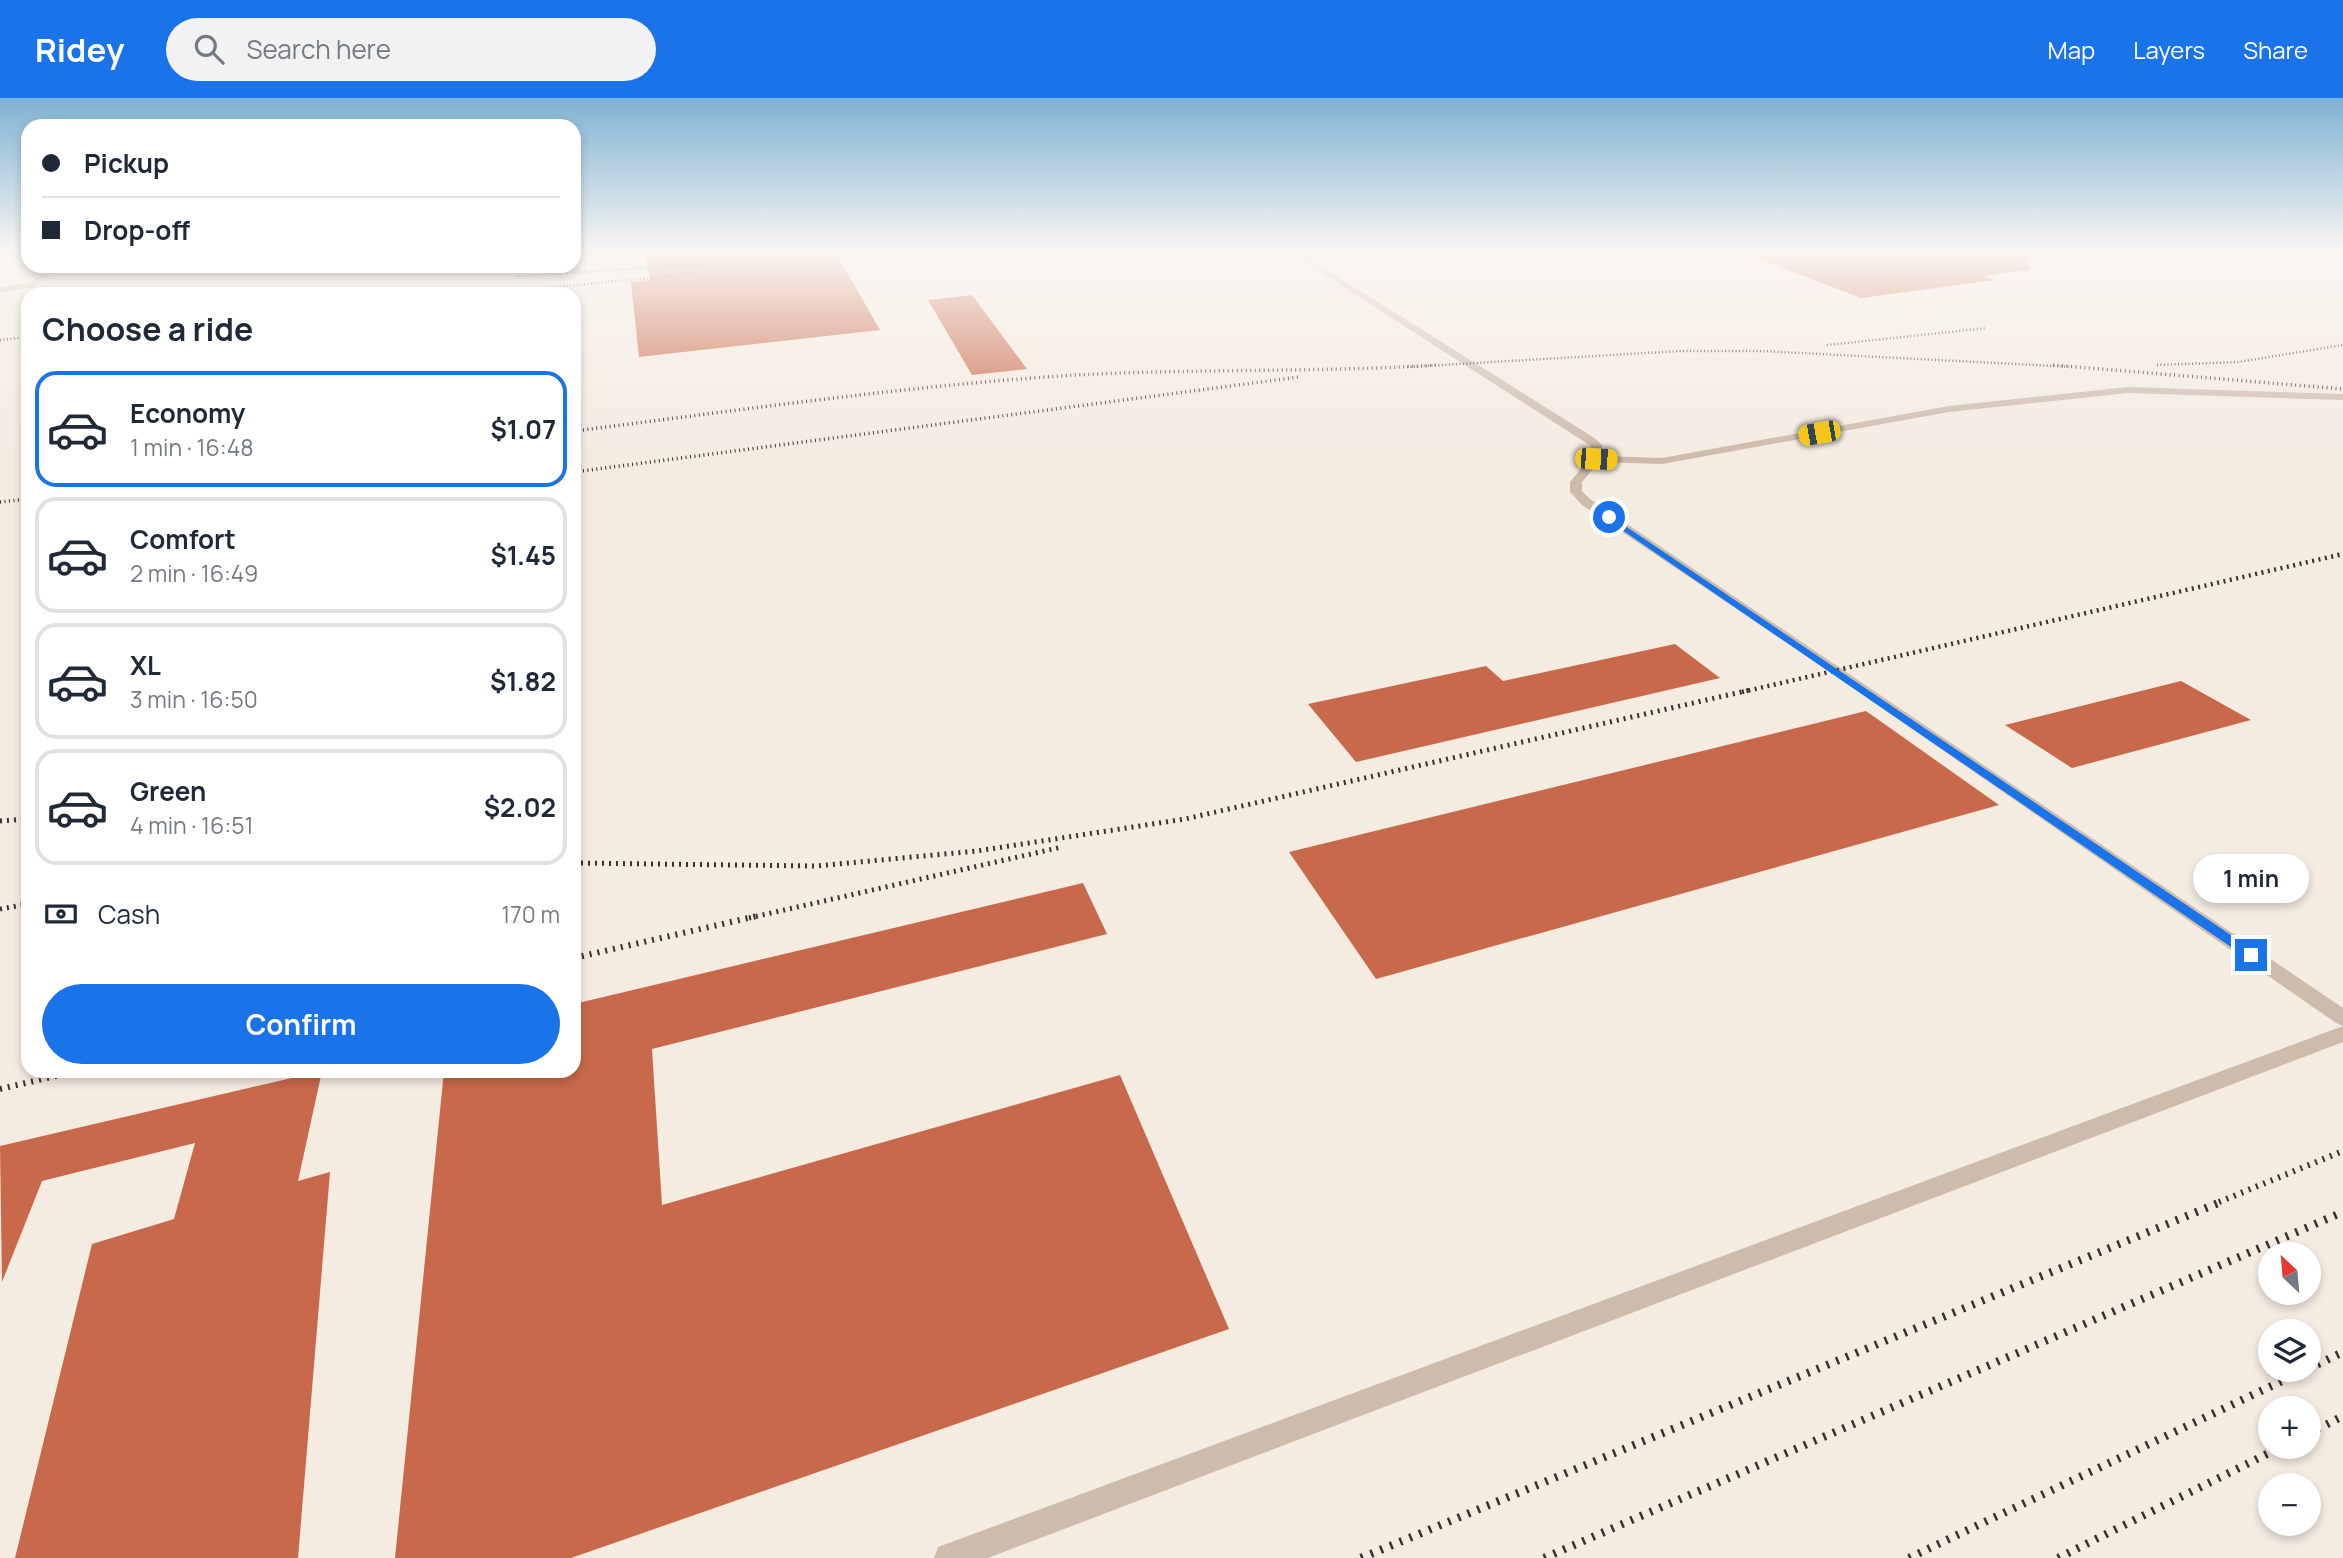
<!DOCTYPE html>
<meta charset="utf-8">
<style>
body{margin:0;font-family:Manrope,sans-serif;background:#f2f2f3;color:#1f2937;height:100vh;display:flex;flex-direction:column;font-size:26px;white-space:nowrap}
*{box-sizing:border-box;margin:0}
p{font-size:23px;color:#747a83}
.icon{flex:none;width:38px;height:38px;fill:none;stroke:currentColor;stroke-width:2;stroke-linecap:round;stroke-linejoin:round}
.map{position:relative;flex:1;overflow:hidden}
.drawer{position:absolute;left:21px;top:189px;width:560px;height:791px;display:flex;flex-direction:column;background:#fff;border-radius:21px;box-shadow:0 4px 10px #0003}
.drawer>*{flex:none}
.guide{position:absolute;left:21px;top:21px;width:560px;height:154px;border-radius:21px;box-shadow:0 4px 10px #0003;display:grid;align-content:center;height:154px;padding:0 21px;background:#fff}
.needle{width:46px;rotate:334deg}
.controls{position:absolute;left:2258px;top:1144px;display:grid;gap:14px}
.controls a{display:grid;place-items:center;width:63px;height:63px;border-radius:50%;background:#fff;box-shadow:0 4px 10px #0003;font-size:35px}
.end{position:absolute;width:32px;height:32px;margin:-16px;border:9px solid #1a73e8;background:#fff;box-shadow:0 0 0 4px #fff}
.from{border-radius:50%}
.bubble{position:absolute;height:49px;border-radius:24px;background:#fff;box-shadow:0 4px 10px #0003;font-size:23px;font-weight:700;line-height:49px;text-align:center}
.car{position:absolute;width:21px;height:42px;margin:-21px -10px;border-radius:9px;box-shadow:0 0 5px 2px #0007;background:linear-gradient(#f5c518 24%,#345 0 40%,#f5c518 0 76%,#345 0 86%,#f5c518 0)}
.guide b{display:flex;align-items:center;gap:24px;height:66px;font-size:26px}
.guide b+b{border-top:2px solid #e0e1e3}
.guide i{width:18px;height:18px;background:#1f2937}
ul{padding:0;list-style:none}
li{display:flex;align-items:center;gap:21px;height:116px;margin:0 14px 10px;padding:0 7px;border:4px solid #e0e1e3;border-radius:21px}
li div{flex:1}
li b{display:block;font-size:26px}
li em{font-style:normal;font-weight:700}
li.active{border-color:#1a73e8}
li>.icon{width:63px;height:63px;stroke-width:1.5}
h2{padding:0 21px;font-size:32px;line-height:84px}
.pay{display:flex;align-items:center;gap:18px;height:77px;padding:0 21px;font-size:26px}
.pay p{margin-inline-start:auto}
.cta{display:flex;gap:14px;margin-top:auto;padding:14px 21px}
.cta a{flex:1;height:80px;border-radius:42px;background:#1a73e8;color:#fff;font-size:28px;font-weight:700;line-height:80px;text-align:center}
header{display:flex;align-items:center;gap:42px;box-sizing:border-box;height:98px;padding:0 35px;background:#1a73e8;color:#fff}
header strong{font-size:33px}
nav{display:flex;gap:38px;margin-inline-start:auto;font-size:24px}
.search{width:490px;height:63px;background:#f2f2f3;display:flex;align-items:center;gap:18px;box-sizing:border-box;padding:0 24px;border-radius:38px;color:#747a83;font-size:26px}
.map>svg:first-child{display:block}
</style>
<header>
<strong>Ridey</strong>
<div class="search"><svg class="icon" aria-label="search" viewBox="0 0 24 24"><circle cx="10" cy="10" r="6"/><path d="M15 15l6 6"/></svg>Search here</div>
<nav><a>Map</a><a>Layers</a><a>Share</a></nav>
</header>
<div class="map">
<svg width="2343" height="1460" viewBox="0 0 2343 1460">
<rect width="100%" height="100%" fill="#f4ebe1"/>
<path fill="#c8694b" d="M 644,153 L 835,153 L 880,232 L 639,259 L 631,184 L 650,182 Z
M 1747,153 L 2028,153 L 2029,172 L 1983,178 L 1995,182 L 1861,200 L 1746,156 Z
M 972,197 L 1027,271 L 972,277 L 928,202 Z
M 1675,546 L 1720,580 L 1356,664 L 1308,606 L 1486,568 L 1503,583 Z
M 2181,583 L 2251,622 L 2072,670 L 2005,627 Z
M 1866,613 L 1999,707 L 1376,881 L 1289,754 Z
M 1083,785 L 1107,836 L 652,951 L 662,1107 L 1120,977 L 1229,1231 L 571,1460 L 395,1460 L 444,973 L 574,973 L 574,906 Z
M 322,973 L 298,1083 L 330,1074 L 298,1460 L 15,1460 L 92,1146 L 174,1121 L 195,1045 L 42,1083 L 2,1184 L 0,1048 Z"/>
<g fill="none" stroke-linecap="round" stroke-linejoin="round">
<path fill="#cdbbac" fill-rule="evenodd" d="M 1287,153 L 1297,153 L 1596,341 L 1602,347 L 1602,358 L 1662,360 L 1949,308 L 2128,289 L 2343,296 L 2343,302 L 2128,295 L 1949,314 L 1662,366 L 1599,364 L 1582,384 L 1582,393 L 1590,401 L 2343,910 L 2343,928 L 2336,925 L 1833,576 L 1582,407 L 1570,394 L 1570,384 L 1590,360 L 1591,348 Z
M 54,168 L 63,168 L 34,189 L 0,195 L 0,189 L 29,185 Z
M 2343,928 L 2343,944 L 988,1460 L 934,1460 L 938,1449 L 949,1445 Z"/>
<path stroke="#3b302b" stroke-width="2.5" stroke-dasharray="1 2.5" stroke-linecap="butt" d="M 518,178 L 925,153
M 483,196 L 691,176
M 0,242 L 28,239
M 1827,247 L 1987,230
M 2157,267 L 2238,264 L 2343,247
M 1407,269 L 1680,253 L 1762,253 L 2074,269"/>
<path stroke="#3b302b" stroke-width="3.5" stroke-dasharray="1 3.5" stroke-linecap="butt" d="M 2053,267 L 2343,291
M 574,333 C 735,313 897,289 1060,278 C 1185,270 1311,275 1437,267
M 574,374 L 1299,279
M 0,404 L 28,401"/>
<path stroke="#3b302b" stroke-width="4.5" stroke-dasharray="2 4.5" stroke-linecap="butt" d="M 1742,594 L 2343,456"/>
<path stroke="#3b302b" stroke-width="5" stroke-dasharray="2 5" stroke-linecap="butt" d="M 0,723 L 28,721
M 574,765 L 816,768 L 977,753 L 1185,721 L 1750,592
M 0,811 L 28,806
M 749,820 L 1062,749"/>
<path stroke="#3b302b" stroke-width="6" stroke-dasharray="2 6" stroke-linecap="butt" d="M 574,860 L 757,818
M 0,991 L 77,973
M 2219,1104 L 2343,1053"/>
<path stroke="#3b302b" stroke-width="8" stroke-dasharray="2.5 8" stroke-linecap="butt" d="M 2308,1271 L 2343,1254
M 2308,1336 L 2343,1318
M 1361,1460 L 2223,1103
M 1544,1460 L 2343,1114
M 1909,1460 L 2305,1272
M 2058,1460 L 2281,1349"/>
</g>
<linearGradient id="sky" x2="0" y2="1"><stop stop-color="#7eb2d2"/><stop offset="0.43" stop-color="#faf6f2"/><stop offset="1" stop-color="#faf6f2" stop-opacity="0"/></linearGradient>
<rect width="2343" height="358" fill="url(#sky)"/>
<path fill="#1a73e8" d="M 1609,417 L 2256,854 L 2256,860 L 2247,860 L 1606,421 Z"/>
</svg>
<div class="controls">
<a><svg class="needle" viewBox="-14 -14 28 28"><path d="M0-13l5 13h-10z" fill="#e53935"/><path d="M0 13l5-13h-10z" fill="#747a83"/></svg></a>
<a><svg class="icon" aria-label="layers" viewBox="0 0 24 24"><path d="M12 4l9 5-9 5-9-5zM3 14l9 5 9-5"/></svg></a>
<a>+</a>
<a>−</a>
</div>
<i class="end from" style="left:1609px;top:419px"></i>
<i class="end" style="left:2251px;top:857px"></i>
<div class="bubble" style="left:2193px;top:756px;width:116px">1 min</div>
<i class="car" style="left:1819px;top:335px;rotate:260deg"></i>
<i class="car" style="left:1596px;top:361px;rotate:92deg"></i>
<div class="guide">
<b><i class="from"></i>Pickup</b>
<b><i></i>Drop-off</b>
</div>
<section class="drawer">
<h2>Choose a ride</h2>
<ul>
<li class="active"><svg class="icon" aria-label="car" viewBox="0 0 24 24"><path d="M5 17H2v-5l4-1 3-4h7l3 4 3 1v5h-3M9 17h6M6 11h13"/><circle cx="7" cy="17" r="2"/><circle cx="17" cy="17" r="2"/></svg><div><b>Economy</b><p>1 min · 16:48</p></div><em>$1.07</em></li>
<li><svg class="icon" aria-label="car" viewBox="0 0 24 24"><path d="M5 17H2v-5l4-1 3-4h7l3 4 3 1v5h-3M9 17h6M6 11h13"/><circle cx="7" cy="17" r="2"/><circle cx="17" cy="17" r="2"/></svg><div><b>Comfort</b><p>2 min · 16:49</p></div><em>$1.45</em></li>
<li><svg class="icon" aria-label="car" viewBox="0 0 24 24"><path d="M5 17H2v-5l4-1 3-4h7l3 4 3 1v5h-3M9 17h6M6 11h13"/><circle cx="7" cy="17" r="2"/><circle cx="17" cy="17" r="2"/></svg><div><b>XL</b><p>3 min · 16:50</p></div><em>$1.82</em></li>
<li><svg class="icon" aria-label="car" viewBox="0 0 24 24"><path d="M5 17H2v-5l4-1 3-4h7l3 4 3 1v5h-3M9 17h6M6 11h13"/><circle cx="7" cy="17" r="2"/><circle cx="17" cy="17" r="2"/></svg><div><b>Green</b><p>4 min · 16:51</p></div><em>$2.02</em></li>
</ul>
<div class="pay"><svg class="icon" aria-label="cash" viewBox="0 0 24 24"><path d="M3 7h18v10H3z"/><circle cx="12" cy="12" r="2"/></svg>Cash<p>170 m</p></div>
<div class="cta"><a>Confirm</a></div>
</section>
</div>
